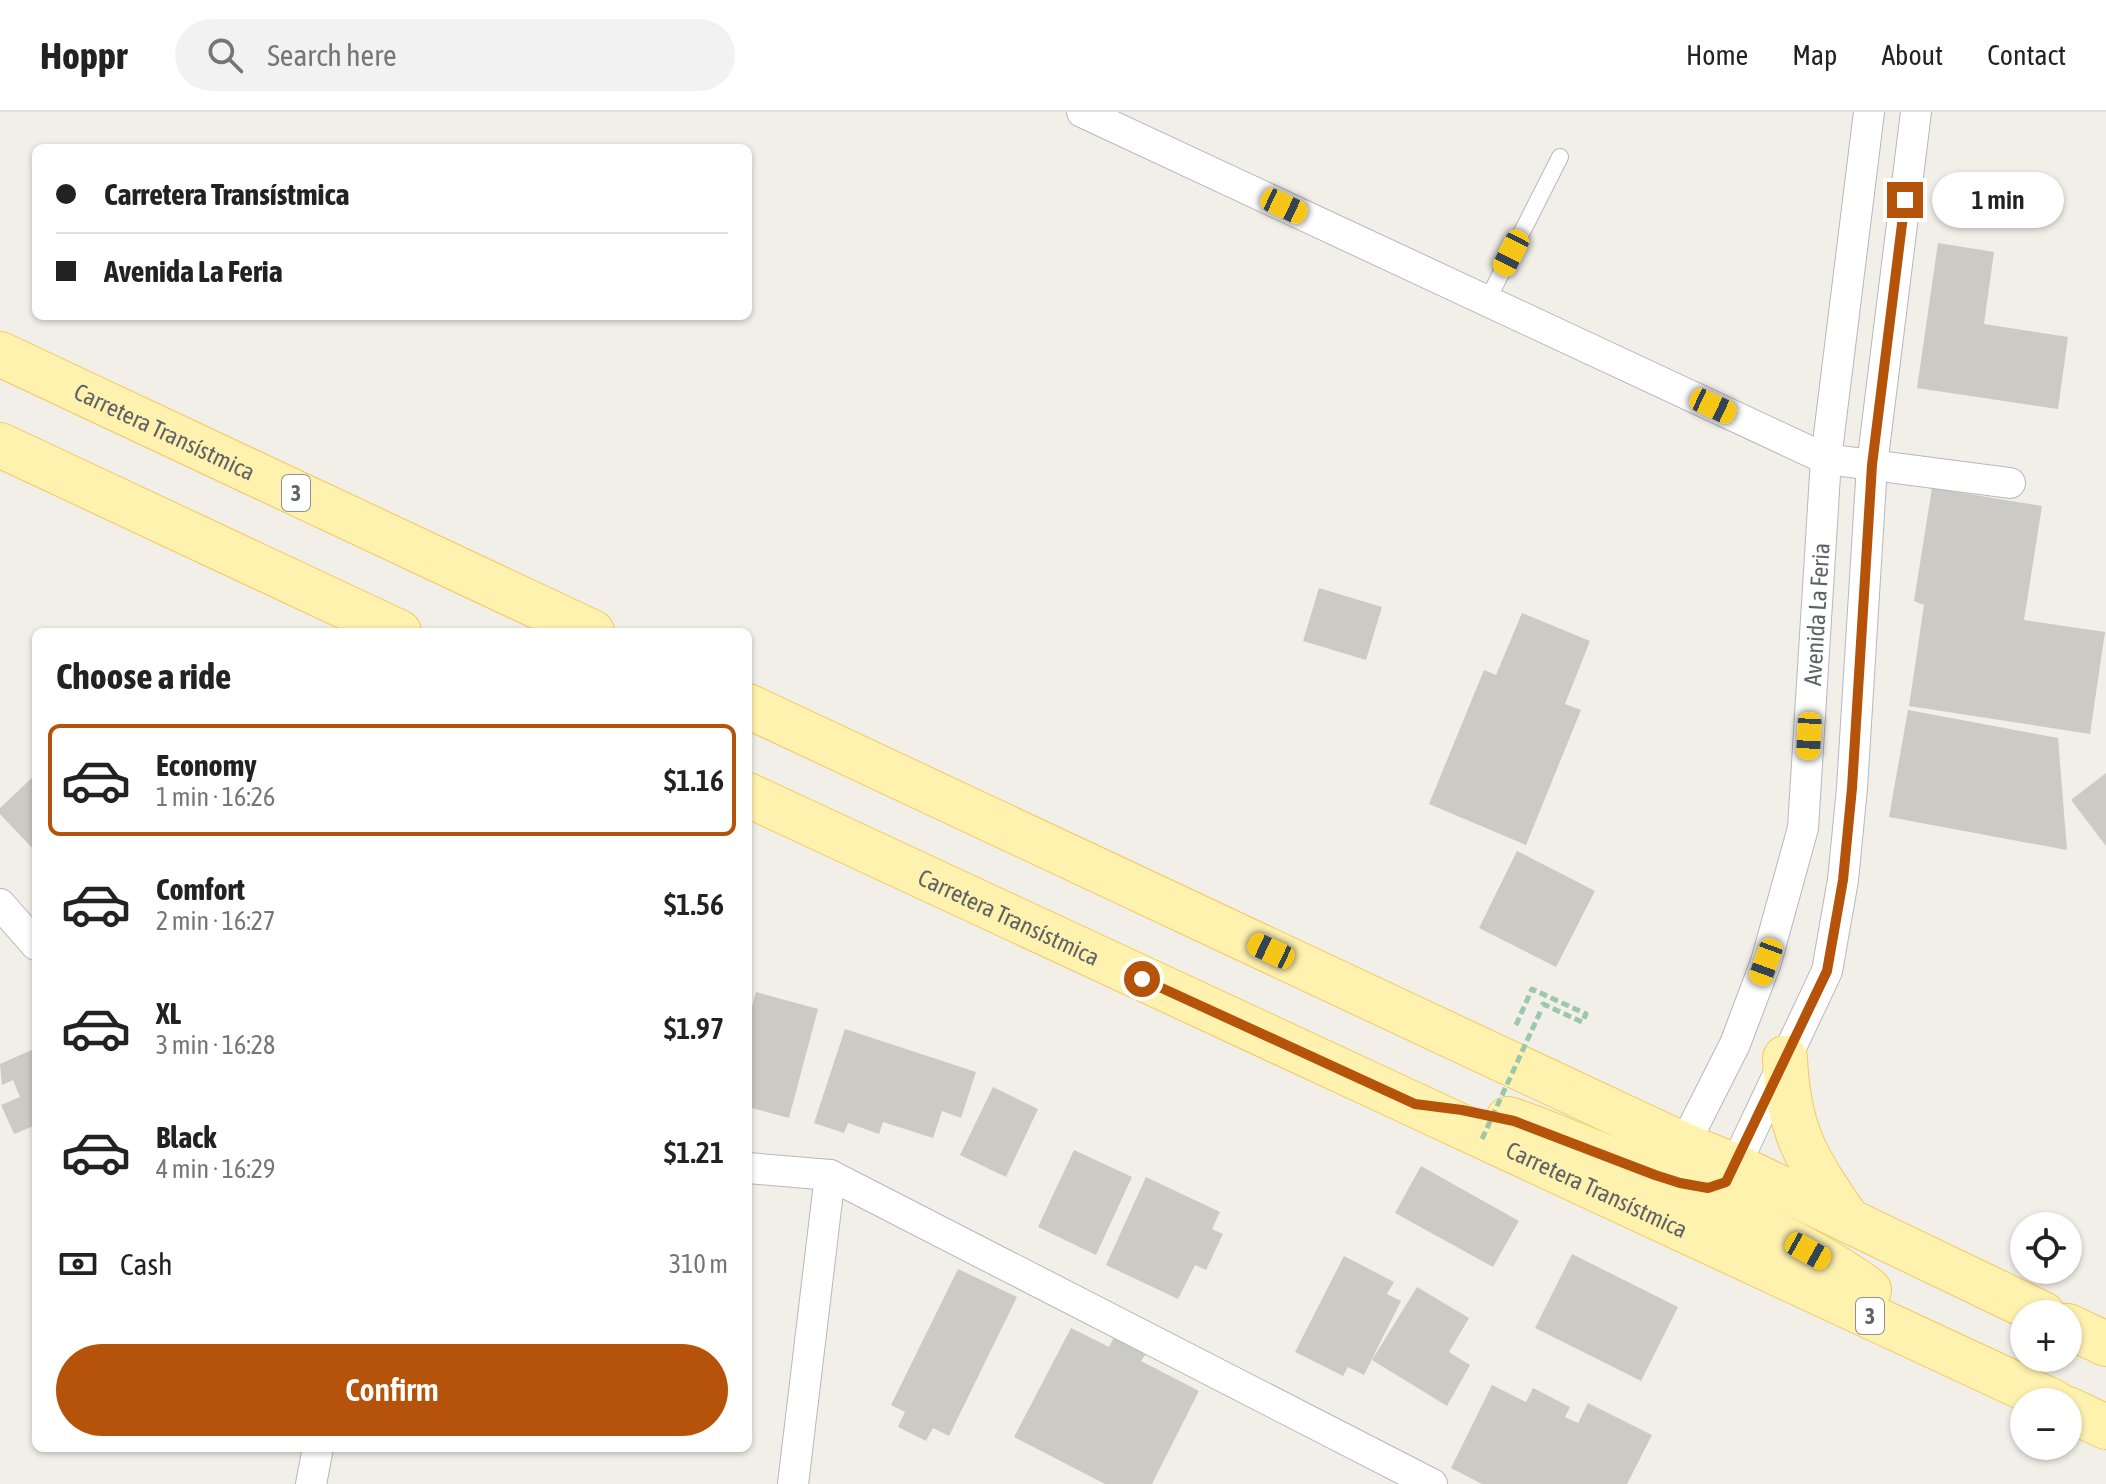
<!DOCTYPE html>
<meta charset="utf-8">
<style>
body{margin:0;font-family:"Asap Condensed",sans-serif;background:#f2f2f2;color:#222;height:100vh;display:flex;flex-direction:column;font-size:30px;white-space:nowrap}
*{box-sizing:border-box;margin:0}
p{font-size:26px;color:#767676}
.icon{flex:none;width:44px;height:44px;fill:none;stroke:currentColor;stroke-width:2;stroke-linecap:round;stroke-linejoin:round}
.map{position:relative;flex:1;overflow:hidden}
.sheet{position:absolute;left:32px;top:516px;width:720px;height:824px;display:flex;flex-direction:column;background:#fff;border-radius:12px;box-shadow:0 2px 6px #0004}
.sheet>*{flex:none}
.banner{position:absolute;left:32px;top:32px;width:720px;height:176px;border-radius:12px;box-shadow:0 2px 6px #0004;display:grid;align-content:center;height:176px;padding:0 24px;background:#fff}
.fabs{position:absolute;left:2010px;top:1100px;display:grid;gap:16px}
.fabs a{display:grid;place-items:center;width:72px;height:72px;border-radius:50%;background:#fff;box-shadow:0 2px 6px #0004;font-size:40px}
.end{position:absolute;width:36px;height:36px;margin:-18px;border:10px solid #b45309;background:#fff;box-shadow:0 0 0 4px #fff}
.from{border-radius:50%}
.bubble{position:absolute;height:56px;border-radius:28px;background:#fff;box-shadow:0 2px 6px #0004;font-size:26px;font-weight:600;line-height:56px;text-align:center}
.car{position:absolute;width:24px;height:48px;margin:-24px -12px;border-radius:10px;box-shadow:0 0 6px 2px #0007;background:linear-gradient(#f5c518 24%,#345 0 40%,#f5c518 0 76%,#345 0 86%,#f5c518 0)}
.banner b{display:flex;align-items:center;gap:28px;height:76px;font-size:30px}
.banner b+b{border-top:2px solid #e0e0e0}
.banner i{width:20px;height:20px;background:#222}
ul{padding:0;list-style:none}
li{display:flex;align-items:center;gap:24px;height:112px;margin:0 16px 12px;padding:0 8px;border:4px solid transparent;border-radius:12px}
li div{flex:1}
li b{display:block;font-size:30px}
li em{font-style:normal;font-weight:600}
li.selected{border-color:#b45309}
li>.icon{width:72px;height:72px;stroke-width:1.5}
h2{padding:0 24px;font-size:36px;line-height:96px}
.pay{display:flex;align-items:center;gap:20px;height:88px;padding:0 24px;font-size:30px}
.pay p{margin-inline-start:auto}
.cta{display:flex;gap:16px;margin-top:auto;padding:16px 24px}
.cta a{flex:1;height:92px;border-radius:48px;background:#b45309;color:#fff;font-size:32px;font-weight:600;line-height:92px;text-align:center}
header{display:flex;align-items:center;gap:48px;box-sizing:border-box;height:112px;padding:0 40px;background:#fff;border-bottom:2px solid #e0e0e0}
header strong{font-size:38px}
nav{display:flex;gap:44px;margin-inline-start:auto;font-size:28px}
.search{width:560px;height:72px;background:#f2f2f2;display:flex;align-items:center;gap:20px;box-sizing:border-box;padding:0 28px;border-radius:44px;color:#767676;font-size:30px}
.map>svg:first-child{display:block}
</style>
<header>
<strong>Hoppr</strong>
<div class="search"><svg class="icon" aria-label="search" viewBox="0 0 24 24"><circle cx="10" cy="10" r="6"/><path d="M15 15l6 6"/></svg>Search here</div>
<nav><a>Home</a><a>Map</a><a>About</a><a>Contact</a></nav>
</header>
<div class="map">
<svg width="2106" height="1372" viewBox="0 0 2106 1372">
<rect width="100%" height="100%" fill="#f1efe8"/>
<path fill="#cccac5" d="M 1938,131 L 1994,140 L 1984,212 L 2068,225 L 2058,297 L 1917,276 Z
M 1932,376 L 2042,394 L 2024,508 L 2105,520 L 2090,622 L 1909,594 L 1924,493 L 1914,489 Z
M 1319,476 L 1382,495 L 1366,548 L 1303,529 Z
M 1522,501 L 1590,529 L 1565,592 L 1581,598 L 1526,733 L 1429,692 L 1484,558 L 1496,563 Z
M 1908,598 L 2058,626 L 2067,738 L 1889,705 Z
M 2106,661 L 2106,734 L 2071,688 Z
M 36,662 L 36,740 L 0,702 L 0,696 Z
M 1517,739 L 1595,779 L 1556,855 L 1479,816 Z
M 756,880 L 818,897 L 789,1006 L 748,995 L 748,909 Z
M 845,917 L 976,960 L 961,1006 L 942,999 L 933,1026 L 883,1010 L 879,1022 L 848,1011 L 844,1021 L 814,1011 Z
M 36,936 L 36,1013 L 14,1022 L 1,993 L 20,985 L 13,968 L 2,973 L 0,952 Z
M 993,975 L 1038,997 L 1006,1065 L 960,1043 Z
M 1074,1038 L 1132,1065 L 1096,1143 L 1038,1115 Z
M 1421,1054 L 1519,1109 L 1493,1155 L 1395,1101 Z
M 1146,1065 L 1220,1100 L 1212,1117 L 1223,1122 L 1206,1158 L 1195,1153 L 1178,1187 L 1106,1153 Z
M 1572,1142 L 1678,1195 L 1641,1269 L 1535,1216 Z
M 1344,1144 L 1394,1170 L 1387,1182 L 1401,1189 L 1364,1263 L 1348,1255 L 1343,1264 L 1295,1240 Z
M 958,1157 L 1017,1185 L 949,1324 L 933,1316 L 926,1329 L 898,1315 L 905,1300 L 891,1293 Z
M 1417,1175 L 1469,1206 L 1449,1240 L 1470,1253 L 1447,1294 L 1372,1248 Z
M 1071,1216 L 1109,1235 L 1117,1220 L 1149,1237 L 1141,1249 L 1199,1279 L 1152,1372 L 1105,1372 L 1014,1325 Z
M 1492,1273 L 1526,1290 L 1533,1276 L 1570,1295 L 1565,1305 L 1578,1311 L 1588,1291 L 1652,1323 L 1627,1372 L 1482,1372 L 1451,1356 Z"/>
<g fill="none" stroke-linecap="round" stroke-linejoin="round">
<g stroke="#b5b8bc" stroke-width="18">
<path id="lane" d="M 1487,189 L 1560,45"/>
</g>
<g stroke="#b5b8bc" stroke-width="32">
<g id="street">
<path d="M 1082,0 L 1826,347 L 2010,371"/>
<path d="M 0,792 L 36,833"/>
<path id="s1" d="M 1684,1033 L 1735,932 L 1766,850 L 1803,716 L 1826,347 L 1869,0"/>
<path d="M 1735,1054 L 1827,859 L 1843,768 L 1852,676 L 1872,353 L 1916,0"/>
<path d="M 748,1056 L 830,1063 L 1432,1372"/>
<path d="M 311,1372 L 318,1336"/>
<path d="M 793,1372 L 830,1063"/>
</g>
</g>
<g stroke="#f2c960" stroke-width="46">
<g id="primary">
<path id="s2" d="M 0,242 L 592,520"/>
<path d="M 0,333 L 399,520"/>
<path d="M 748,594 L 1684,1033 L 1735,1054 L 2043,1202"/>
<path id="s3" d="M 748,683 C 1183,887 1619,1086 2054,1290"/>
<path d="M 1785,946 C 1788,1020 1807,1048 1848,1108"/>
<path d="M 1508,1007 C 1551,1018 1687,1088 1720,1074 C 1729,1070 1731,1062 1735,1054"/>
<path d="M 1688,1064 C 1709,1090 1742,1104 1771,1120 C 1805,1137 1839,1155 1869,1178"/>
<path d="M 2068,1214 L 2106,1232"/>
<path d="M 2068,1297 L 2106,1315"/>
</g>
</g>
<path stroke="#9cc7a9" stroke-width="5" stroke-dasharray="8 4" stroke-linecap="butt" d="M 1516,913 L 1532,877 L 1586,902 L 1582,910 L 1543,892 L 1542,896"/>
<use href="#lane" stroke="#fff" stroke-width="16"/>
<use href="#street" stroke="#fff" stroke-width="30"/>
<use href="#primary" stroke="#fff2af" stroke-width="44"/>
<path stroke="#9cc7a9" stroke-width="5" stroke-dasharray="8 4" stroke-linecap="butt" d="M 1482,1027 L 1542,896"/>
</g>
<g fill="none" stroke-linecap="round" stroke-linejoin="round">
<path stroke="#b45309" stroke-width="10" d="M 1142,867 L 1415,992 L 1462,998 L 1514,1009 L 1655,1063 L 1680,1071 L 1708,1076 L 1726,1070 L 1827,859 L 1843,768 L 1852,676 L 1872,353 L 1905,88"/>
</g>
<g text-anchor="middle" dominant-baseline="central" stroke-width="7" stroke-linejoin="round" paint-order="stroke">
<g fill="#fff" stroke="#8f9295" stroke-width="2">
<rect x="282" y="363" width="28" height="36" rx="6"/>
<rect x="1856" y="1186" width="28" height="36" rx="6"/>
</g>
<g font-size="22" font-weight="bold" fill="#5f6368">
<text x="296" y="381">3</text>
<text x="1870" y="1204">3</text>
</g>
<g font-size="24" fill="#5f6368" stroke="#fff">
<text stroke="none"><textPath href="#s2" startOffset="182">Carretera Transístmica</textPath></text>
<text stroke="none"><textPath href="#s1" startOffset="554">Avenida La Feria</textPath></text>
<text stroke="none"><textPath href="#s3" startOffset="288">Carretera Transístmica</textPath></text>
<text stroke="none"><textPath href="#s3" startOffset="936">Carretera Transístmica</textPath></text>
</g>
</g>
</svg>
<div class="fabs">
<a><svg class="icon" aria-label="locate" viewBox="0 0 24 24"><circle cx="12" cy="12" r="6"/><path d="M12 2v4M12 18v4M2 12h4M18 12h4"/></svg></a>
<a>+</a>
<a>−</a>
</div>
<i class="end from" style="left:1142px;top:867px"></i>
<i class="end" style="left:1905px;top:88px"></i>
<div class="bubble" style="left:1932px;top:60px;width:132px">1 min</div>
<i class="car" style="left:1284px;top:94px;rotate:115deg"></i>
<i class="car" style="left:1511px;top:141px;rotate:207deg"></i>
<i class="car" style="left:1713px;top:294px;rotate:115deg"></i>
<i class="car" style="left:1809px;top:624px;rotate:183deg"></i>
<i class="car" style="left:1271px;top:839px;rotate:295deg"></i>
<i class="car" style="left:1766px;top:850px;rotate:200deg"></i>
<i class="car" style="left:1808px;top:1139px;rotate:119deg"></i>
<div class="banner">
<b><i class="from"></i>Carretera Transístmica</b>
<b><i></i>Avenida La Feria</b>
</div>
<section class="sheet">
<h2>Choose a ride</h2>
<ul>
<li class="selected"><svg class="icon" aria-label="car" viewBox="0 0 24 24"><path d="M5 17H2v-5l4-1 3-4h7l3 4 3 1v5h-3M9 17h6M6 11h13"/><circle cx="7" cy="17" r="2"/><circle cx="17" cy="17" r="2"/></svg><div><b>Economy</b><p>1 min · 16:26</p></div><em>$1.16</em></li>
<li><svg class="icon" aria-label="car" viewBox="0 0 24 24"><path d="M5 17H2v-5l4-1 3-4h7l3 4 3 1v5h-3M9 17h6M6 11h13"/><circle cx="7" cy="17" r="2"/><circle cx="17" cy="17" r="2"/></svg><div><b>Comfort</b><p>2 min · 16:27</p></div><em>$1.56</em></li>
<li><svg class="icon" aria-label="car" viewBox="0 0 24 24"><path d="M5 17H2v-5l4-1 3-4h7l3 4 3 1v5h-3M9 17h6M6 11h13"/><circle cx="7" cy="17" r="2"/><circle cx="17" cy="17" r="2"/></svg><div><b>XL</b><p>3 min · 16:28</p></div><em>$1.97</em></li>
<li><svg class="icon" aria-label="car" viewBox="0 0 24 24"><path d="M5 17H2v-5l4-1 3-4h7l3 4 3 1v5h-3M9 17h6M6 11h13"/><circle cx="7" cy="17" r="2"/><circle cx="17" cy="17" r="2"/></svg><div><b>Black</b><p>4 min · 16:29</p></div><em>$1.21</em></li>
</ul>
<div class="pay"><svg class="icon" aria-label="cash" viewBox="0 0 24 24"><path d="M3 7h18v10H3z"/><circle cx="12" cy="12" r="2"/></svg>Cash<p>310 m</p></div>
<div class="cta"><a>Confirm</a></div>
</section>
</div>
